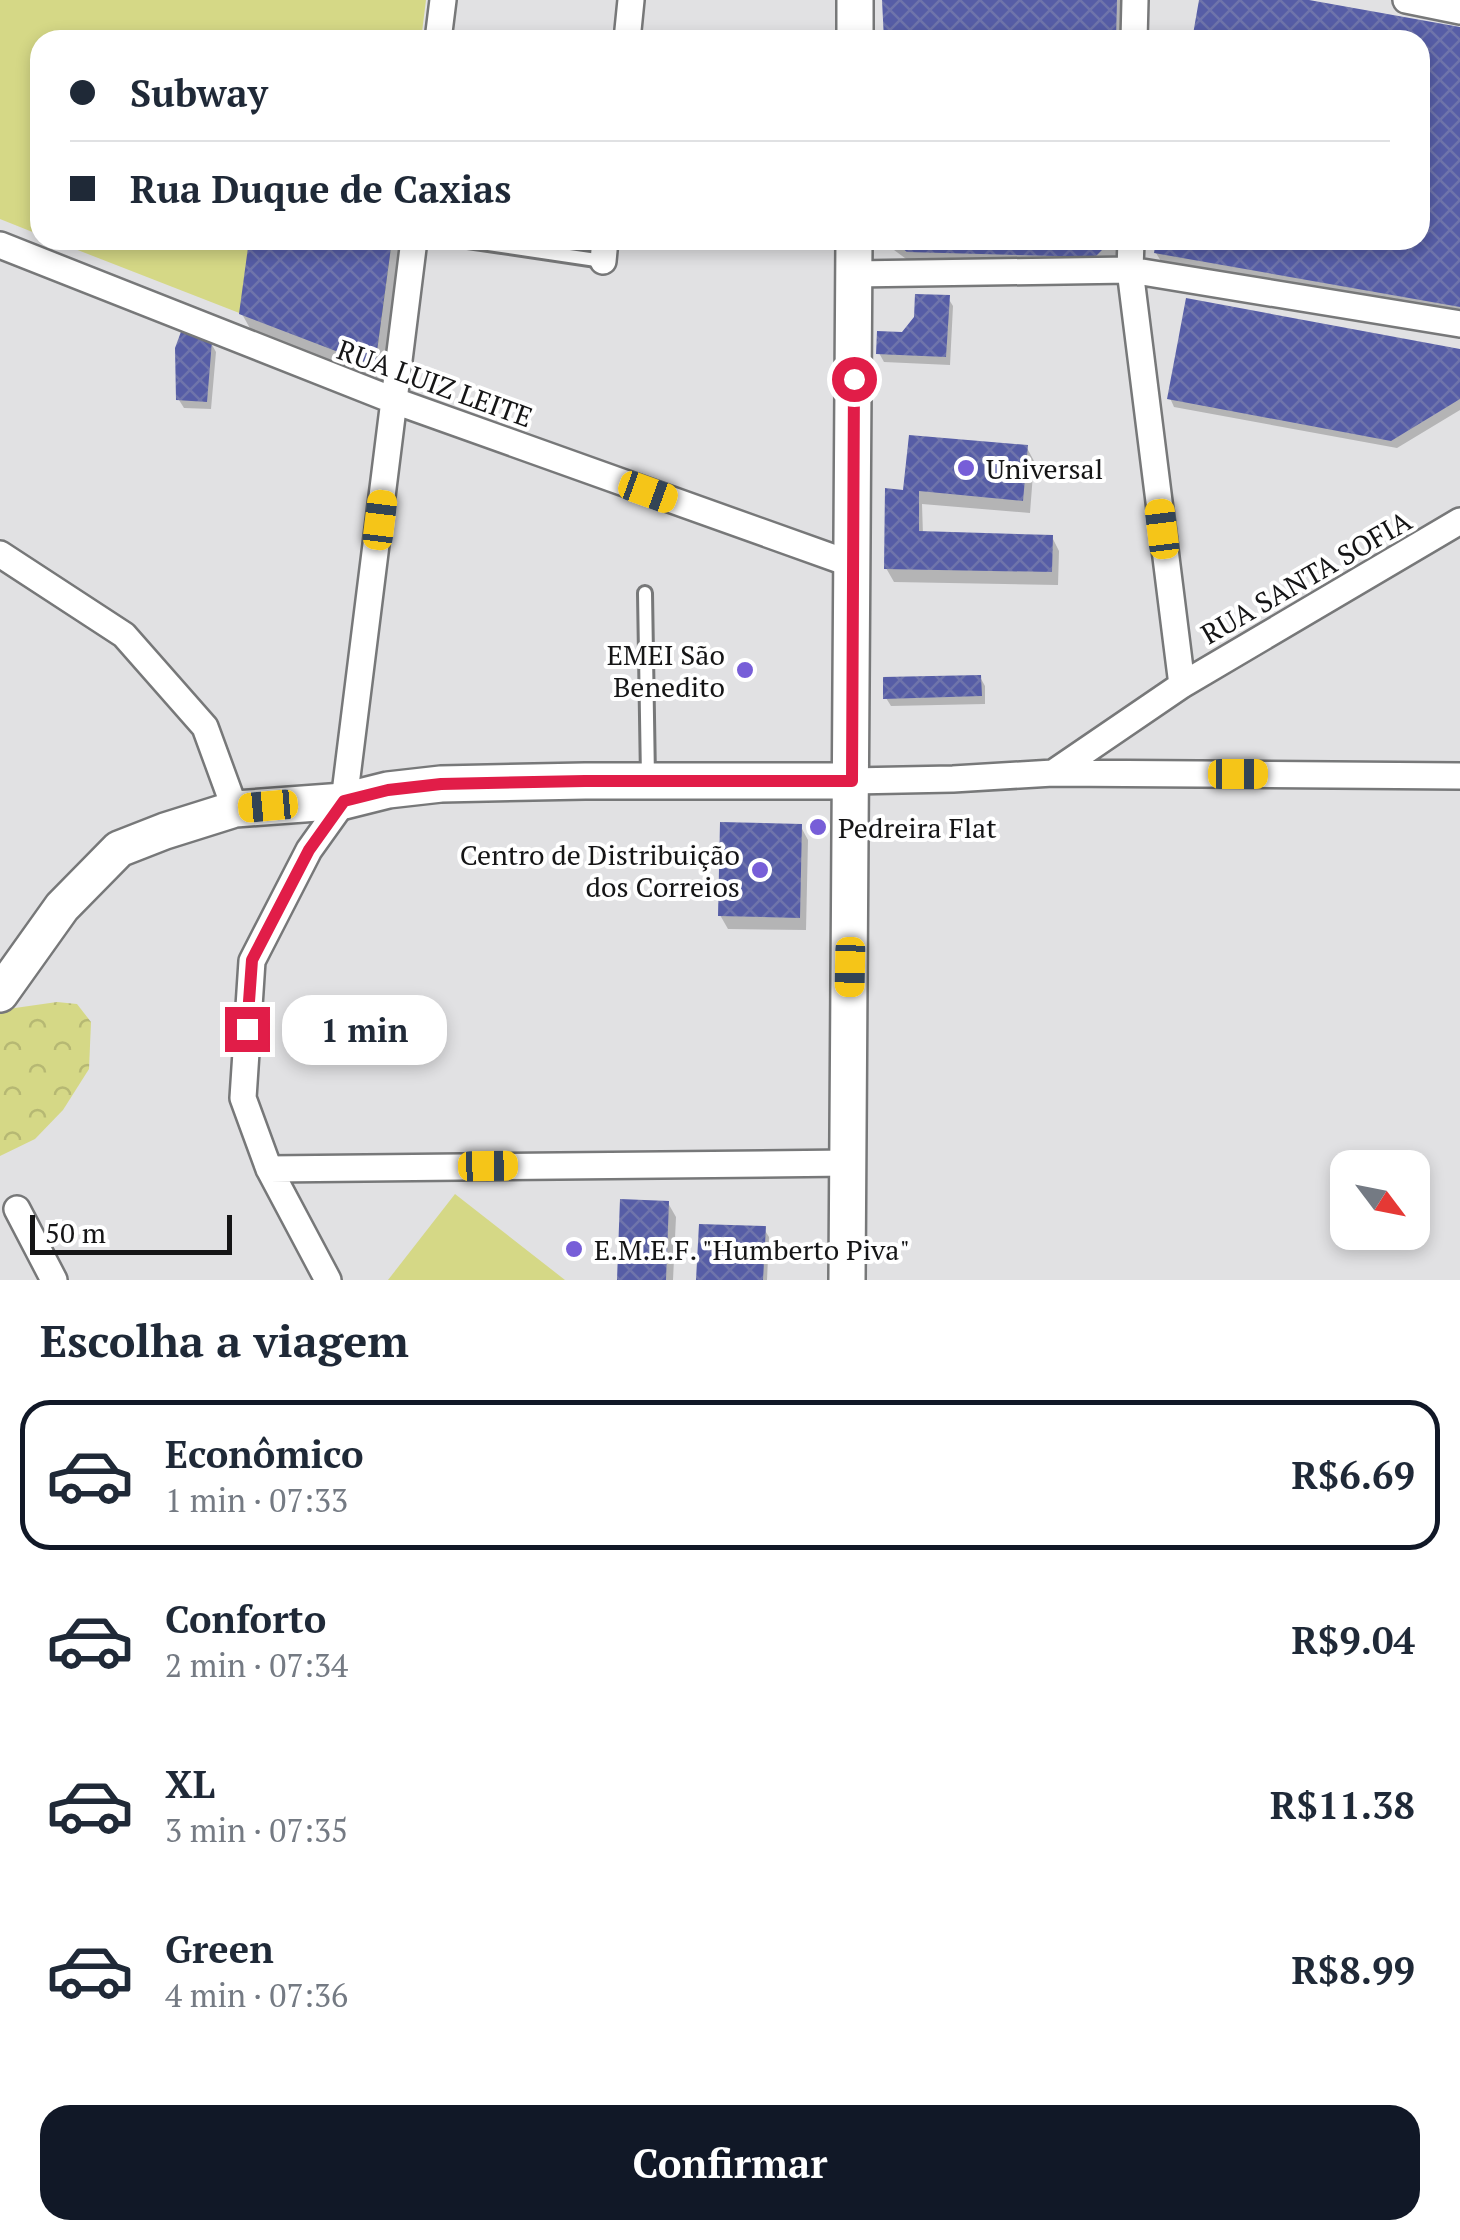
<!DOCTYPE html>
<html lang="pt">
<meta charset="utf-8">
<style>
body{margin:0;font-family:"PT Serif",serif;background:#f2f2f3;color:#1f2937;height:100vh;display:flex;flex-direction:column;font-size:38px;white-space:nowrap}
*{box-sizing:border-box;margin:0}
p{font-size:32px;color:#747a83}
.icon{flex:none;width:55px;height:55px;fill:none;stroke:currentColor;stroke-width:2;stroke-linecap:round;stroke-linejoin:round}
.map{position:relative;height:1280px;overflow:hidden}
.panel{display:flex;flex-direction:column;background:#fff;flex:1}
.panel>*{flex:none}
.hud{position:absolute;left:30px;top:30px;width:1400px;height:220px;border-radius:30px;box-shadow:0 5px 15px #0003;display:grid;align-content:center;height:220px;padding:0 40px;background:#fff}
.needle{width:65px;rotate:122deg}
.tools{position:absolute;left:1330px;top:1150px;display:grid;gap:20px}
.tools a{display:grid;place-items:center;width:100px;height:100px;border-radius:20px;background:#fff;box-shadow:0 5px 15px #0003;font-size:50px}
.scale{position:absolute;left:30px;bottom:25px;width:202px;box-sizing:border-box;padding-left:10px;border:5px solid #151516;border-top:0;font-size:28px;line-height:35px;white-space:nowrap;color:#151516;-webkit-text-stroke:8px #fff;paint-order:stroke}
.end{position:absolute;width:45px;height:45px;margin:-22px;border:12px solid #e11d48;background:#fff;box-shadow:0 0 0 5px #fff}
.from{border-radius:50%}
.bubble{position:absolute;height:70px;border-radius:30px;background:#fff;box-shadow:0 5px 15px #0003;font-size:32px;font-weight:600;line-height:70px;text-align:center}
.car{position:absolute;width:30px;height:60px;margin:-30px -15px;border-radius:12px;box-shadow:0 0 8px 2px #0007;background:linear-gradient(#f5c518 24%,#345 0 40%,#f5c518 0 76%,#345 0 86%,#f5c518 0)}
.hud b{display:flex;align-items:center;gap:35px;height:95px;font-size:38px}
.hud b+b{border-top:2px solid #e0e1e3}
.hud i{width:25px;height:25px;background:#1f2937}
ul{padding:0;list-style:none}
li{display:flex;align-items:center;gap:30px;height:150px;margin:0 20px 15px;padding:0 20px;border:5px solid transparent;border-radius:30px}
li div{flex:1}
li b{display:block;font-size:38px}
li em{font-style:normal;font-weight:600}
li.active{border-color:#111827}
li>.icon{width:90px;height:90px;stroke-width:1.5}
h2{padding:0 40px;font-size:45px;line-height:120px}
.action{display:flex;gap:20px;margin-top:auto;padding:20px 40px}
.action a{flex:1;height:115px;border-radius:30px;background:#111827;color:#fff;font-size:40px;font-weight:600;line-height:115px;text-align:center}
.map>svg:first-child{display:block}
</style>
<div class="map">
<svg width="1460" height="1280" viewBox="0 0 1460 1280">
<defs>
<pattern id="forest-crowns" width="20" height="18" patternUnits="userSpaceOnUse" patternTransform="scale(2.5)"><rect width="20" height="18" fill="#d5d886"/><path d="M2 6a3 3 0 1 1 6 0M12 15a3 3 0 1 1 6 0" fill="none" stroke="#b6b873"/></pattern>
<pattern id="building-cross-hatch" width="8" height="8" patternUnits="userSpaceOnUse" patternTransform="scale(2.5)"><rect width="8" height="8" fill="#565da6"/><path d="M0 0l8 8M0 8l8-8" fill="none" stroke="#6f74ab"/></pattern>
</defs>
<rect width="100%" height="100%" fill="#e1e1e3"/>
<path fill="url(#forest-crowns)" d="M 57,1002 L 77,1004 L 91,1022 L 89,1069 L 63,1110 L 35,1139 L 0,1156 L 0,1013 L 8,1009 Z"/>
<path fill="#d5d886" d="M 0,0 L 426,0 L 421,40 L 40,40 L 40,235 L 0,219 Z
M 52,240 L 392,240 L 375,366 Z
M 455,1194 L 565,1280 L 388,1280 Z"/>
<path fill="#0003" d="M 885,0 L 1131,0 L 1130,40 L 886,40 Z
M 1202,0 L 1295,0 L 1460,29 L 1460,322 L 1167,271 L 1156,253 L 1158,240 L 1420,240 L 1420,40 L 1194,40 Z
M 252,240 L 404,240 L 384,383 L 252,332 L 242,314 Z
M 888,240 L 1123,240 L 1123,257 L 1106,274 L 920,269 L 894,250 Z
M 948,298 L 953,306 L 950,365 L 884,362 L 879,353 Z
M 211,343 L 216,352 L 211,409 L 184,408 L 179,400 Z
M 1460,352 L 1460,410 L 1397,448 L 1174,407 L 1170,398 Z
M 1027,448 L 1034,461 L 1030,513 L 922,504 L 923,535 L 1052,537 L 1059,551 L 1058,585 L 894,582 L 886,568 L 906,493 Z
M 980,677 L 985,686 L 985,704 L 891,706 L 886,698 Z
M 801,827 L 808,840 L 806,930 L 728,929 L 720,915 Z
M 668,1203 L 676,1217 L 673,1280 L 619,1280 Z
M 764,1229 L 769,1237 L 767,1280 L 699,1280 Z"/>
<path fill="url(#building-cross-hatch)" d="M 882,0 L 1117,0 L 1116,40 L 884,40 Z
M 1199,0 L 1309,0 L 1460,27 L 1460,307 L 1154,253 L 1156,240 L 1420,240 L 1420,40 L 1192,40 Z
M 249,240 L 392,240 L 375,366 L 239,314 Z
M 892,240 L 1112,240 L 1095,257 L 907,252 Z
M 915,294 L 950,295 L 946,357 L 876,354 L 877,331 L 902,332 L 914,317 Z
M 1186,298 L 1460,349 L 1460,399 L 1391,441 L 1167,399 Z
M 182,329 L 212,341 L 207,402 L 176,400 L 175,348 Z
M 909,435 L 1028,445 L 1023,501 L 919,491 L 919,531 L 1053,535 L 1052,572 L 884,569 L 885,488 L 903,490 Z
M 981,675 L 982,696 L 883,699 L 883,677 Z
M 720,822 L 802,824 L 800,918 L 718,916 Z
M 620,1199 L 669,1201 L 666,1280 L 617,1280 Z
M 699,1224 L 766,1226 L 763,1280 L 696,1280 Z"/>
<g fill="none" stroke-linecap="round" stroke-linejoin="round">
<g stroke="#777879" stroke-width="18">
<path id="lane" d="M 461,240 L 603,261
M 645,593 L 648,778"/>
</g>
<g stroke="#777879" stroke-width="30">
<path id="street" d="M 1406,0 L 1460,11
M 438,40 L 443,0
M 627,40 L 631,0
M 1134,40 L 1135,0
M 1131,240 L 1130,270 L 1182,685
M 0,245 L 395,401 L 854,565
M 603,261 L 605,240
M 854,274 L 1130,270 L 1460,324
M 0,554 L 124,635 L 205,727 L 235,809
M 1053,773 L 1460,776
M 852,781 L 953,779 L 1053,773 L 1182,685 L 1460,521
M 269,1169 L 849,1163
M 17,1209 L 54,1280
M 328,1280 L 269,1169 L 243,1098 L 252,961 L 309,850 L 344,801 L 414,240"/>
</g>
<g stroke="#777879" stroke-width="40">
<path id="secondary" d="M 855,40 L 855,0
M 0,994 L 62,907 L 119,849 L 165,831 L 235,809 L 344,801 L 388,790 L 441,784 L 585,781 L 852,781
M 847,1280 L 854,240"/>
</g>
<use href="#lane" stroke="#fff" stroke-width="12"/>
<use href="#street" stroke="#fff" stroke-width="25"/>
<use href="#secondary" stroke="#fff" stroke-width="35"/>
</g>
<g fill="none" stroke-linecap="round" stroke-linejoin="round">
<path stroke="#e11d48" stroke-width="12" d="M 247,1029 L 252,960 L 309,850 L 344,801 L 388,790 L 441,784 L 585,781 L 852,781 L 854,379"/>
</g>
<g fill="#775ed8" stroke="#fff" stroke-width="4">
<circle cx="966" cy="468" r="10"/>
<circle cx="745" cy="670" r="10"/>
<circle cx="818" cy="827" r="10"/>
<circle cx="760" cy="870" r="10"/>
<circle cx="574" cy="1249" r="10"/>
</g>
<g text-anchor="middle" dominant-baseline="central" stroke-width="8" stroke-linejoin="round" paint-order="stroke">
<g font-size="28" fill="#151516" stroke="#fff">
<text transform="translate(435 383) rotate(20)">RUA LUIZ LEITE</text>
<text transform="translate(1306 577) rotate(-30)">RUA SANTA SOFIA</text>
</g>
<g font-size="28" fill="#151516" stroke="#fff" text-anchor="start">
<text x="986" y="468">Universal</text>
<text x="725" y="654" text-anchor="end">EMEI São<tspan x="725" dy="32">Benedito</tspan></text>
<text x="838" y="827">Pedreira Flat</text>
<text x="740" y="854" text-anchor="end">Centro de Distribuição<tspan x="740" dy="32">dos Correios</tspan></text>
<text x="594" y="1249">E.M.E.F. "Humberto Piva"</text>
</g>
</g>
</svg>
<div class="tools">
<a><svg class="needle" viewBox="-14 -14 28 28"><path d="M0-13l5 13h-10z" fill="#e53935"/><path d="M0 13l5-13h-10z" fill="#747a83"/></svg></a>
</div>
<div class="scale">50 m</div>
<i class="end from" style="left:854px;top:379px"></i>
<i class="end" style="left:247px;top:1029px"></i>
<div class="bubble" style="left:282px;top:995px;width:165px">1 min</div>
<i class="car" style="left:648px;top:492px;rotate:110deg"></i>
<i class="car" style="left:380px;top:520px;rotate:7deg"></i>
<i class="car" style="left:1162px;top:529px;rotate:353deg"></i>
<i class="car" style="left:1238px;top:774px;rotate:90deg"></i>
<i class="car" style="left:268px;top:806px;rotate:265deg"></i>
<i class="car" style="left:850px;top:967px;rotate:181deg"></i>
<i class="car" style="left:488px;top:1166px;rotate:89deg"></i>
<div class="hud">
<b><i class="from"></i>Subway</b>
<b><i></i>Rua Duque de Caxias</b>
</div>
</div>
<section class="panel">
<h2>Escolha a viagem</h2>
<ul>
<li class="active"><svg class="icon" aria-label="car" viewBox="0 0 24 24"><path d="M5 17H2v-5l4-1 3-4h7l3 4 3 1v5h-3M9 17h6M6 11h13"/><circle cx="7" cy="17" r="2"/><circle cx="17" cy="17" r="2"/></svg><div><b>Econômico</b><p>1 min · 07:33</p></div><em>R$6.69</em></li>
<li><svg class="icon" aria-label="car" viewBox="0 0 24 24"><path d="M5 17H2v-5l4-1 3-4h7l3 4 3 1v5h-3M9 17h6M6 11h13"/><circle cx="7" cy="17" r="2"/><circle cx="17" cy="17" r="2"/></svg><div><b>Conforto</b><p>2 min · 07:34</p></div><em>R$9.04</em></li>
<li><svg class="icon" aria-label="car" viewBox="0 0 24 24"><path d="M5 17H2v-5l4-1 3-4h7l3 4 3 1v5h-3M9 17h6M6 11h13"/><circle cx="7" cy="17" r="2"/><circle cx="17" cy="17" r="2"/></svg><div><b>XL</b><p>3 min · 07:35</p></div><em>R$11.38</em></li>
<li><svg class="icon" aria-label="car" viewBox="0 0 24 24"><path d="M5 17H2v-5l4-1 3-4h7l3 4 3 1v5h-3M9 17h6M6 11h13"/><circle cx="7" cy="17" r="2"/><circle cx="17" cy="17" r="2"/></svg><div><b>Green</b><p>4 min · 07:36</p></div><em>R$8.99</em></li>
</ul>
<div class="action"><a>Confirmar</a></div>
</section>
